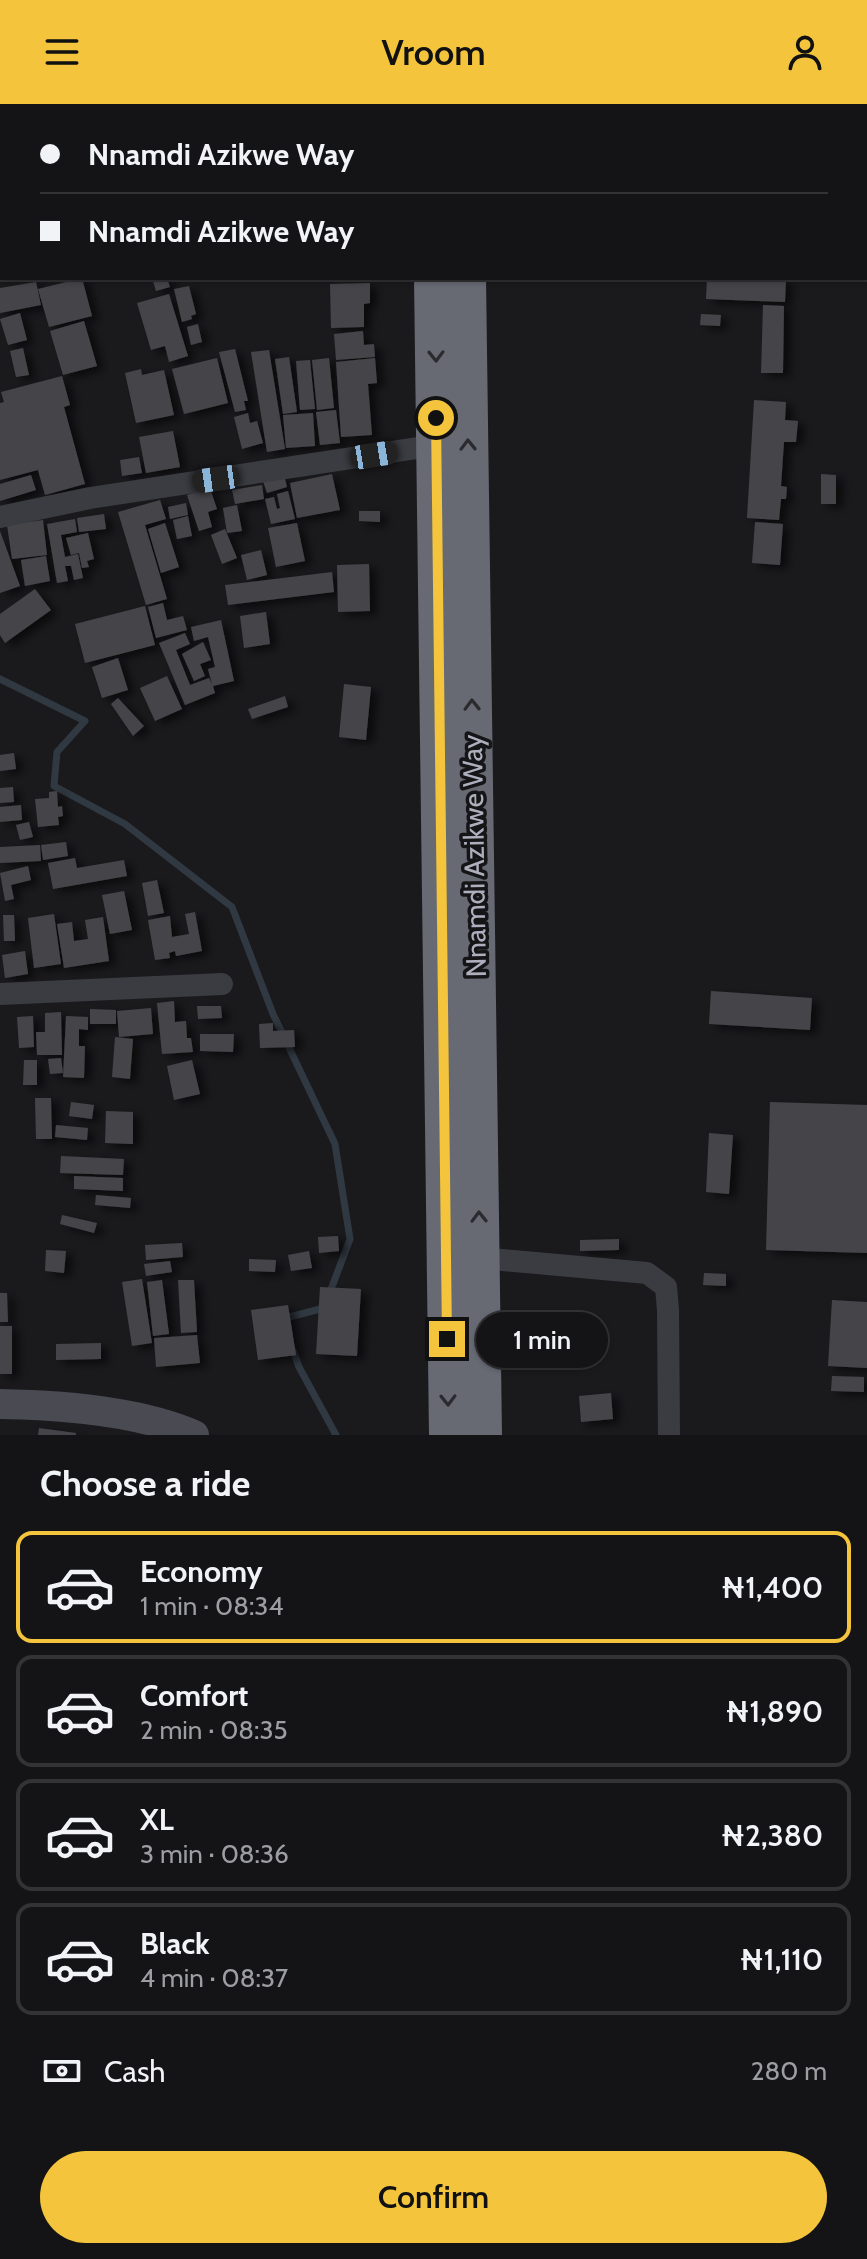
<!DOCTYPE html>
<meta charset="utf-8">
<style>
body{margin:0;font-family:Cabin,sans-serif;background:#1d1d1f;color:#f1f3f6;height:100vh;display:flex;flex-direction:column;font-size:30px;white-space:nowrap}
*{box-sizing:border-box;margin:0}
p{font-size:26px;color:#9d9ea1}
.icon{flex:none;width:44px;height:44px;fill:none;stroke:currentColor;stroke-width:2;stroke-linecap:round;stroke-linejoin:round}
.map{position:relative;height:1331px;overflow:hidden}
.details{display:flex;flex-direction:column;background:#141416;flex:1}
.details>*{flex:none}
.hud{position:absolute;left:0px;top:0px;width:868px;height:176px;box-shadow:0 2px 6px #0004,0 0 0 2px #333335;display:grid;align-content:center;height:176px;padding:0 40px;background:#141416}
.end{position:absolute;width:36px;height:36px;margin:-18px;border:10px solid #f3c43c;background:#111;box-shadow:0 0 0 4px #111}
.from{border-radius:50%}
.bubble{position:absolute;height:56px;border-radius:28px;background:#141416;box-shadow:0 2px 6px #0004,0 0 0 2px #333335;font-size:26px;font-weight:600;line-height:56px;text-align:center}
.car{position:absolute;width:24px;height:48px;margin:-24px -12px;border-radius:10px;box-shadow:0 0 6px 2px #0007;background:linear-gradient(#222 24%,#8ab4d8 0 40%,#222 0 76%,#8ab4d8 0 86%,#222 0)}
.hud b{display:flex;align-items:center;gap:28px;height:76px;font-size:30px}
.hud b+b{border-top:2px solid #333335}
.hud i{width:20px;height:20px;background:#f1f3f6}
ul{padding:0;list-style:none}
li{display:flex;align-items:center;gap:24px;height:112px;margin:0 16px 12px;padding:0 24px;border:4px solid #333335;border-radius:16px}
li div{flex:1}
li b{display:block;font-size:30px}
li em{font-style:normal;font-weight:600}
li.active{border-color:#f3c43c}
li>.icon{width:72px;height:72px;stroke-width:1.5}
h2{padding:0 40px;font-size:36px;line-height:96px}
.pay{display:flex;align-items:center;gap:20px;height:88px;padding:0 40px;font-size:30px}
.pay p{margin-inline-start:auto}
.button{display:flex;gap:16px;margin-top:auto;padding:16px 40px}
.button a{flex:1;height:92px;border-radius:48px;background:#f3c43c;color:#111;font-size:32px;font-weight:600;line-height:92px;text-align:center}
header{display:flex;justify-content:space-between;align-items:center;height:104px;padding:0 40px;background:#f3c43c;color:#111;font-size:36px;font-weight:600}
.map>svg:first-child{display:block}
</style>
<header><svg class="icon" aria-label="menu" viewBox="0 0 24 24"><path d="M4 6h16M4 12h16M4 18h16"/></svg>Vroom<svg class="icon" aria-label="person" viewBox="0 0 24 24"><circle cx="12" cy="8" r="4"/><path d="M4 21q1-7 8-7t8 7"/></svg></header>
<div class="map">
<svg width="867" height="1331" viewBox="0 0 867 1331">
<defs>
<filter id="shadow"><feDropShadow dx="7" dy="4" stdDeviation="4" flood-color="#0009"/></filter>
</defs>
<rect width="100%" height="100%" fill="#1a1a1d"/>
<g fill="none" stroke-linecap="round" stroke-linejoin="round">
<path stroke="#303841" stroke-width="7" d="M 0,575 L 85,617 L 57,648 L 54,682 L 125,720 L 232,803 L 273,910 L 335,1040 L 350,1135 L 324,1204 L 282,1215
M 293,1246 L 299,1263 L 336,1331"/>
</g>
<path fill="#444549" filter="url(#shadow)" d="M 82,174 L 92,212 L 49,223 L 38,185 Z
M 152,174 L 167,174 L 170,183 L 156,187 Z
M 707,174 L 786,176 L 785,198 L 706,195 Z
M 36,178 L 41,201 L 0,209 L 0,184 Z
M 370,179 L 370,199 L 364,200 L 364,223 L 331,224 L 330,180 Z
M 189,182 L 196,210 L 191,212 L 192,215 L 182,218 L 174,185 Z
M 169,190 L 188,252 L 169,258 L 165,242 L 151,246 L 137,199 Z
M 763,201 L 784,202 L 783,269 L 761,269 Z
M 20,209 L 27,236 L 8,241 L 0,215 Z
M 701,210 L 721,211 L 720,222 L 700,221 Z
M 84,217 L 97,262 L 63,271 L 50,227 Z
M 198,220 L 202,238 L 191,241 L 187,223 Z
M 363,227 L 364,241 L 374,240 L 375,253 L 336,256 L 334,230 Z
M 23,244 L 29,271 L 16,273 L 10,247 Z
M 235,245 L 248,297 L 244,297 L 246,306 L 235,308 L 219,248 Z
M 269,246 L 285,345 L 267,348 L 251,248 Z
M 289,253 L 297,308 L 283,310 L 275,255 Z
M 217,254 L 228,299 L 184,310 L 172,265 Z
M 329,254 L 334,304 L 317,306 L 312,256 Z
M 375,254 L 377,279 L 368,280 L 372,331 L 341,333 L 336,258 Z
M 310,256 L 315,305 L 300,306 L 296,257 Z
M 141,265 L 142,271 L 164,266 L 174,311 L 136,319 L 125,269 Z
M 62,272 L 70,301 L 64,303 L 85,380 L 45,391 L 38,366 L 0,376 L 0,299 L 4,298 L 1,288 Z
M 754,296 L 786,298 L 785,316 L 798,317 L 796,338 L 784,338 L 781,382 L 787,383 L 786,395 L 781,395 L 779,416 L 747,414 Z
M 336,306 L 340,339 L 320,341 L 316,308 Z
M 248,309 L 250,319 L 257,317 L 263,339 L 242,345 L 234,313 Z
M 313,309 L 315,342 L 286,344 L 283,311 Z
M 173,327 L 180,363 L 146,369 L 139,333 Z
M 139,353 L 142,369 L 122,372 L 120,356 Z
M 332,370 L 340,406 L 297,414 L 290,379 Z
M 821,370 L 836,371 L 836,400 L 821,400 Z
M 31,371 L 36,386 L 0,397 L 0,380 Z
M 284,371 L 287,383 L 267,389 L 263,377 Z
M 262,381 L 264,395 L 235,400 L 232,386 Z
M 210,384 L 217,405 L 208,408 L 212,423 L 199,427 L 187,391 Z
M 288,387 L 295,415 L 271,420 L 265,395 L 274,393 L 277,405 L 280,404 L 277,390 Z
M 160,396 L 166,415 L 145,421 L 167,495 L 146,501 L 118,408 Z
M 186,399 L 188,411 L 170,415 L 168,403 Z
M 237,401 L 242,427 L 227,429 L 223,404 Z
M 359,407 L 380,407 L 380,418 L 359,417 Z
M 104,410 L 106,425 L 79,428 L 77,414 Z
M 188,412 L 192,432 L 177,435 L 173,416 Z
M 75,415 L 77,428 L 61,431 L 65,453 L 78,450 L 83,474 L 74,476 L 71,462 L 65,462 L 68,477 L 57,479 L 47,420 Z
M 43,416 L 47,451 L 12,455 L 7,421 Z
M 755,418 L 783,420 L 780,461 L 752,459 Z
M 165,419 L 179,463 L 161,469 L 148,425 Z
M 297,419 L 305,457 L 276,463 L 268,424 Z
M 225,425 L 237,454 L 222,460 L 211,431 Z
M 0,427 L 20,482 L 0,489 Z
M 88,429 L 94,455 L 87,457 L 89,463 L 82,464 L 79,449 L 71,451 L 66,434 Z
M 261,446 L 267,471 L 247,476 L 241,451 Z
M 46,452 L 50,477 L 25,482 L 21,456 Z
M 369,460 L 370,507 L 338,508 L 337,461 Z
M 332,468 L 334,488 L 228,501 L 225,481 Z
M 35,485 L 51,506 L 5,539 L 0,531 L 0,510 Z
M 163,499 L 167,516 L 183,512 L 187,526 L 156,534 L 148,503 Z
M 145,502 L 155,541 L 85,559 L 75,520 Z
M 266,508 L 270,540 L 244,544 L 240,512 Z
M 221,516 L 234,577 L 213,582 L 215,589 L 185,601 L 159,539 L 185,529 L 190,540 L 176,546 L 190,581 L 209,574 L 212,580 L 208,565 L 215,563 L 208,533 L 194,537 L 191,523 Z
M 203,538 L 211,556 L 200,560 L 205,572 L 194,577 L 182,550 Z
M 118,554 L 128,586 L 102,594 L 92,563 Z
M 167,572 L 182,605 L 155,617 L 140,584 Z
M 344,580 L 371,583 L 366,636 L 339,633 Z
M 285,592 L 288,603 L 252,615 L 248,605 Z
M 118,594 L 144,622 L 133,632 L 111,600 Z
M 14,649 L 16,665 L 0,667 L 0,651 Z
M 13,683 L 14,698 L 0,699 L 0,684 Z
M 57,687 L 58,703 L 62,702 L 63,712 L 58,713 L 59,721 L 38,723 L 35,695 L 49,694 L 49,688 Z
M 21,701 L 22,716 L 0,718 L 0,703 Z
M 29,718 L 33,733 L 20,736 L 16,721 Z
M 66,738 L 68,752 L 43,756 L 41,741 Z
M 40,741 L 41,757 L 0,759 L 0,743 Z
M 75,754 L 77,764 L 124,756 L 127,772 L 53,785 L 48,759 Z
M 28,762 L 31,776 L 11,781 L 14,795 L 5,797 L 0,769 Z
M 157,776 L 164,809 L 148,812 L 142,779 Z
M 124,787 L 132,826 L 110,830 L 102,791 Z
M 195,808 L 202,847 L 176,852 L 175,847 L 169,849 L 170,854 L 155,856 L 148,816 L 170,812 L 172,833 L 189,830 L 185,810 Z
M 54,810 L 61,860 L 34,864 L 28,814 Z
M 3,811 L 14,811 L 15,837 L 4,837 Z
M 103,813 L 109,857 L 64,864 L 57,820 L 72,818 L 74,837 L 88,835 L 85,816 Z
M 25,847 L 28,870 L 5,874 L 2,851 Z
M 711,887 L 812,894 L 810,926 L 709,920 Z
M 174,897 L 175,918 L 186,917 L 187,934 L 191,934 L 193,948 L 162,950 L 157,899 Z
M 197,902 L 221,902 L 222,914 L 198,915 Z
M 151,904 L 153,930 L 119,933 L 117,907 Z
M 90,905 L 116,906 L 116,920 L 90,920 Z
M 61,908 L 62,951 L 37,951 L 36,928 L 45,928 L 45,909 Z
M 33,912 L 34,943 L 19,944 L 17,913 Z
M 66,912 L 88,913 L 88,926 L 79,925 L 79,942 L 85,942 L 84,974 L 63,973 Z
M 273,919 L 273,927 L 294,926 L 295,943 L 260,944 L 259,920 Z
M 200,930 L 234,930 L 233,948 L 200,947 Z
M 115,933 L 133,935 L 130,975 L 112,973 Z
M 61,954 L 63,969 L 50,970 L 48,955 Z
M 24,956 L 37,956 L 37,981 L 23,981 Z
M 192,956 L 200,990 L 174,996 L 167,962 Z
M 35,994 L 51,994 L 52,1035 L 36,1035 Z
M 71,998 L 94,1001 L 92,1015 L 69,1012 Z
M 770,998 L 867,1001 L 867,1149 L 766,1146 Z
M 106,1007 L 133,1008 L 133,1040 L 105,1039 Z
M 56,1021 L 88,1024 L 87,1036 L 55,1033 Z
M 709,1029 L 733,1031 L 729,1090 L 706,1088 Z
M 61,1052 L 124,1055 L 123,1071 L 60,1069 Z
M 74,1072 L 123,1074 L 123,1087 L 74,1085 Z
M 96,1091 L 131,1094 L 130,1104 L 95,1101 Z
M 62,1111 L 97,1119 L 94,1129 L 60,1120 Z
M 338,1132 L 339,1147 L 319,1149 L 318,1133 Z
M 619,1135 L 619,1146 L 580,1147 L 580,1136 Z
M 182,1139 L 183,1153 L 146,1156 L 145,1141 Z
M 46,1146 L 66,1147 L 64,1169 L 45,1167 Z
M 309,1147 L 312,1164 L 291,1167 L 288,1151 Z
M 249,1155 L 276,1156 L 275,1168 L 249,1167 Z
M 170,1157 L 172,1168 L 146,1172 L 144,1160 Z
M 704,1169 L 726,1170 L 726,1182 L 703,1181 Z
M 142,1175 L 152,1239 L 132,1242 L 122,1178 Z
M 162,1176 L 169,1230 L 153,1232 L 147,1178 Z
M 178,1176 L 194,1176 L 197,1228 L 181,1229 Z
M 320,1183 L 361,1185 L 357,1252 L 316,1250 Z
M 0,1189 L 7,1189 L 8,1218 L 0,1218 Z
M 832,1196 L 867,1198 L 867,1264 L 828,1262 Z
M 288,1201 L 296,1251 L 258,1256 L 251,1206 Z
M 0,1222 L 12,1222 L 12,1270 L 0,1270 Z
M 197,1231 L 200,1259 L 156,1263 L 154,1234 Z
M 101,1239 L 101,1255 L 56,1256 L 56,1240 Z
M 832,1272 L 864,1273 L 864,1288 L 831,1287 Z
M 611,1289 L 613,1315 L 581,1318 L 579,1292 Z
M 39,1324 L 76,1329 L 76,1331 L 38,1331 Z"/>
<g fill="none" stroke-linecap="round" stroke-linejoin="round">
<path stroke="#3b3c42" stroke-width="22" d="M 866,116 L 867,116
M 0,159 L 2,158
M 0,413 L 90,394 L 437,341
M 0,890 L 222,880
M 480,1154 L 647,1169 L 666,1183 L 668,1206 L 669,1331"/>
<path stroke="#494a52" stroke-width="30" d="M 0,1300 C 60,1301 139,1307 194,1331"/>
<path stroke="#676973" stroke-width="40" d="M 433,0 L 433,2
M 464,0 L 464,2
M 434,174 L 449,1331
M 466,174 L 482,1331"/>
</g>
<defs><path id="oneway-chevron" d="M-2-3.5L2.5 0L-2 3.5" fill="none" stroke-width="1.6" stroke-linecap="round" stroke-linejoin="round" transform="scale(2)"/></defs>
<g stroke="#2a2a2f">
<use href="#oneway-chevron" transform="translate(436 252) rotate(89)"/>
<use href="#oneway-chevron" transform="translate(468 341) rotate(-91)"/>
<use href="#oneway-chevron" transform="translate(472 601) rotate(-91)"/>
<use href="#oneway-chevron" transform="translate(479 1113) rotate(-91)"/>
<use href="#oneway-chevron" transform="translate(448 1296) rotate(89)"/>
</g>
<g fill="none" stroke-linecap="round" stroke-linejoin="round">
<path stroke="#f3c43c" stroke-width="10" d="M 436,314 L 447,1235"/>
</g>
<g text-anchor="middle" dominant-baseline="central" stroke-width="7" stroke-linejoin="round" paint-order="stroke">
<g font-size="28" fill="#adb0bc" stroke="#151518">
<text transform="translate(474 752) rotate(-91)">Nnamdi Azikwe Way</text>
</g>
</g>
</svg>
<i class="end from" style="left:436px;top:314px"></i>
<i class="end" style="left:447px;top:1235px"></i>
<div class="bubble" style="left:476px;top:1208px;width:132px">1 min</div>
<i class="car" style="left:374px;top:351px;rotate:81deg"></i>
<i class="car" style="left:216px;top:375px;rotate:262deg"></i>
<div class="hud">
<b><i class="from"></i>Nnamdi Azikwe Way</b>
<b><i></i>Nnamdi Azikwe Way</b>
</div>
</div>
<section class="details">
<h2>Choose a ride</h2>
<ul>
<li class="active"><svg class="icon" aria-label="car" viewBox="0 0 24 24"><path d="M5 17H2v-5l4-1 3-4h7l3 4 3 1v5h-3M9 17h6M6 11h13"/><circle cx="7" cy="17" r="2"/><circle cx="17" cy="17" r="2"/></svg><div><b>Economy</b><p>1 min · 08:34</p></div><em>₦1,400</em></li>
<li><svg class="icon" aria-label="car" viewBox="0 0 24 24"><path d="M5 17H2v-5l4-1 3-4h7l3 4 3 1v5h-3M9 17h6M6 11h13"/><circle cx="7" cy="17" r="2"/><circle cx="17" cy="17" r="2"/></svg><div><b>Comfort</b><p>2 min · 08:35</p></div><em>₦1,890</em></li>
<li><svg class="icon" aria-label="car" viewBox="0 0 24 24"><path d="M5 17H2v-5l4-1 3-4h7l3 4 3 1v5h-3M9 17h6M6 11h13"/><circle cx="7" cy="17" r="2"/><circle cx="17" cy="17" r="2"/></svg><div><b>XL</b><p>3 min · 08:36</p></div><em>₦2,380</em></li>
<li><svg class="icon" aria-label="car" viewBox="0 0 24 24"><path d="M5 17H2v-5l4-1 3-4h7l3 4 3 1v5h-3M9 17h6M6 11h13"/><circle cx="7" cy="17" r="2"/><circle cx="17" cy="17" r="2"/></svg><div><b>Black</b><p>4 min · 08:37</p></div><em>₦1,110</em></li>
</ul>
<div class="pay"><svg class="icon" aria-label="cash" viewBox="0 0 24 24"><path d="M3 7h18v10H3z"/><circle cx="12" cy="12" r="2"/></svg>Cash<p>280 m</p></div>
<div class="button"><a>Confirm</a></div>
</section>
